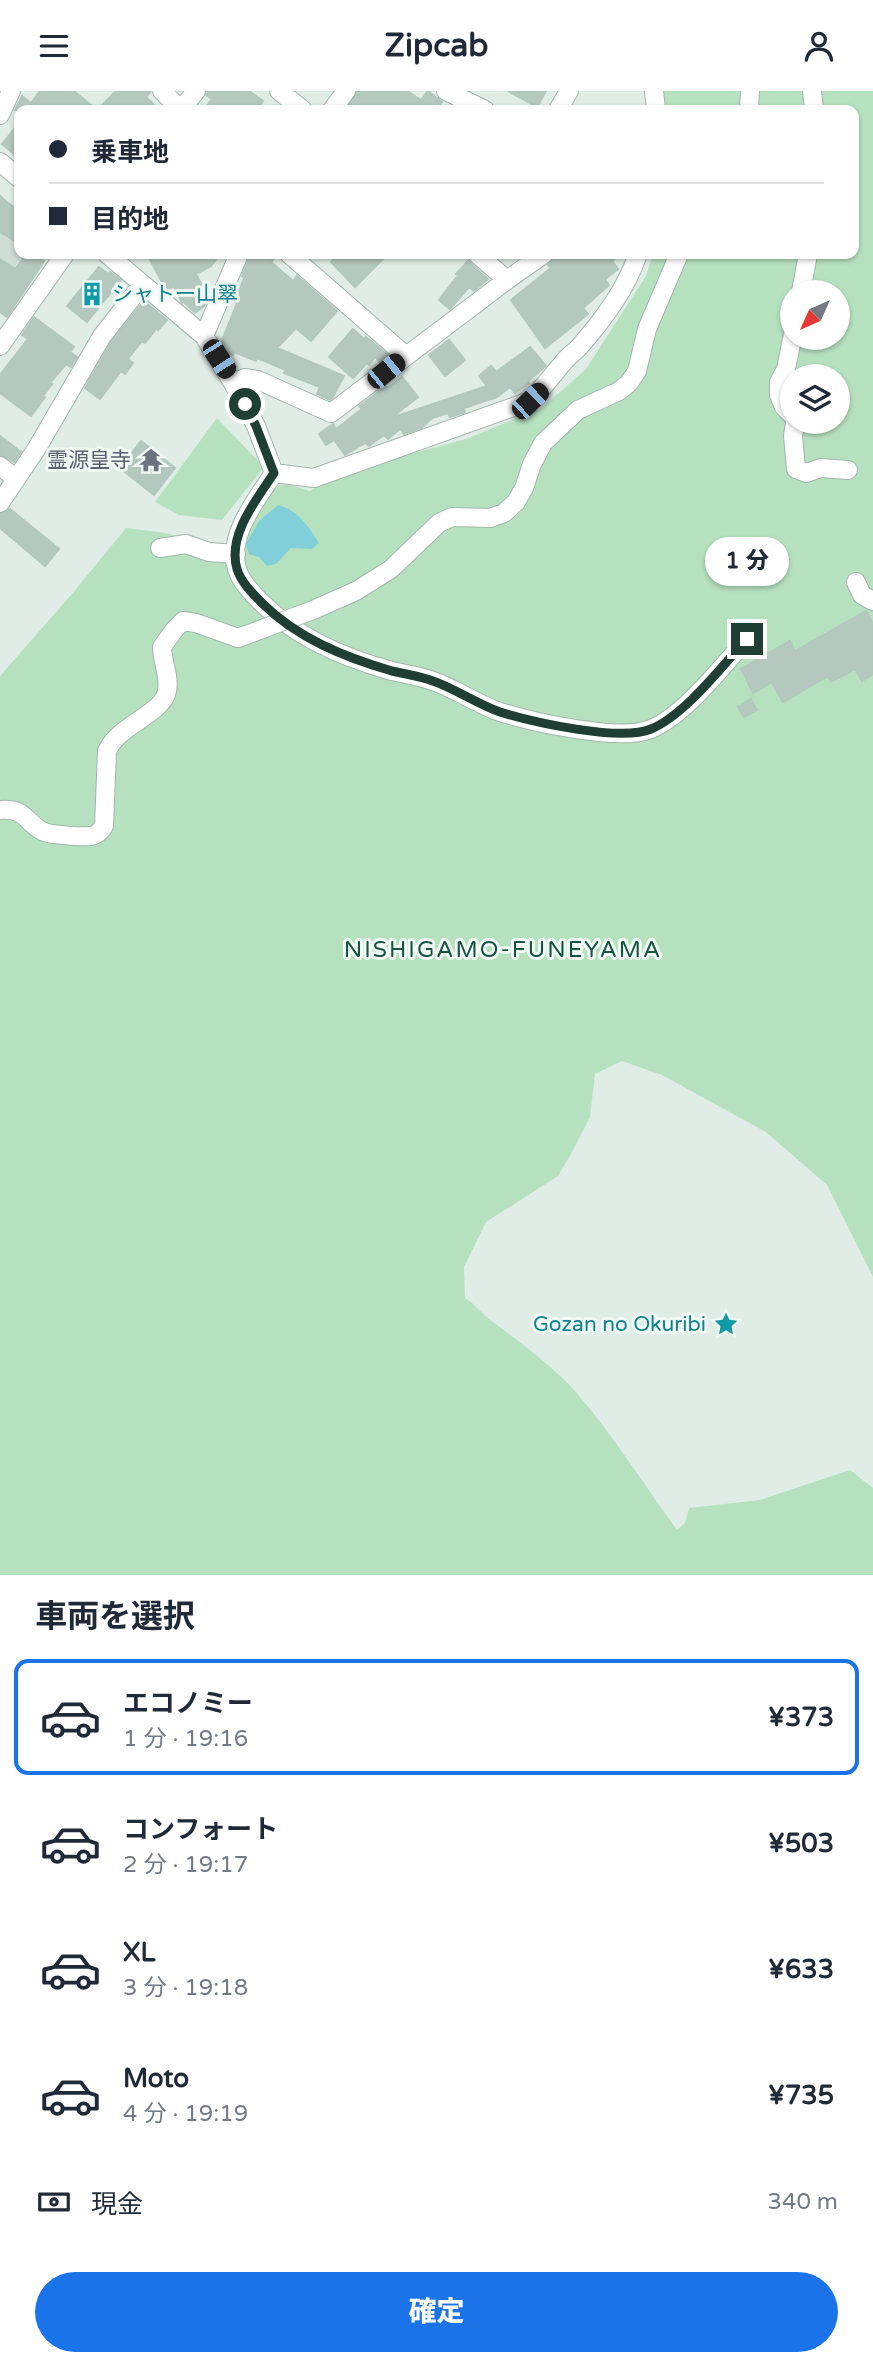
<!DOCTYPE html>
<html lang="ja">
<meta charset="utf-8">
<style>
body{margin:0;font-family:"Varela Round","Noto Sans JP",sans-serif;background:#f6f6f7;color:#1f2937;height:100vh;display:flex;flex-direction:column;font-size:26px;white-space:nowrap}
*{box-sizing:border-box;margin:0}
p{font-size:23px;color:#747a83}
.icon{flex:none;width:38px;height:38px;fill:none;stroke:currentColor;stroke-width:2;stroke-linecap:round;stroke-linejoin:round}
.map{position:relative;height:1484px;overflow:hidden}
.side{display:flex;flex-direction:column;background:#fff;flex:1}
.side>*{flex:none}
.top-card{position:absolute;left:14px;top:14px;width:845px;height:154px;border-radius:14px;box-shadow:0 2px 5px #0004;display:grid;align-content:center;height:154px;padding:0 35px;background:#fff}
.needle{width:46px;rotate:225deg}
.controls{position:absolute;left:780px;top:189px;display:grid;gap:14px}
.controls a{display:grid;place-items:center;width:70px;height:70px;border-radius:50%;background:#fff;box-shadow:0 2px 5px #0004;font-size:35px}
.end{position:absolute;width:32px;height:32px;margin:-16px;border:9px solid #1f3f35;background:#fff;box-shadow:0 0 0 4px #fff}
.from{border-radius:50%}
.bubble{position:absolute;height:49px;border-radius:24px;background:#fff;box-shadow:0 2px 5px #0004;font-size:23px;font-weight:800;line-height:49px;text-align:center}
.car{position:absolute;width:21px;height:42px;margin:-21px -10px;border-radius:9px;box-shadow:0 0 5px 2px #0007;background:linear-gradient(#222 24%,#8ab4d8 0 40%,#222 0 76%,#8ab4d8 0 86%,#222 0)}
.top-card b{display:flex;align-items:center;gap:24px;height:66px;font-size:26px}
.top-card b+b{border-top:2px solid #e0e1e3}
.top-card i{width:18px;height:18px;background:#1f2937}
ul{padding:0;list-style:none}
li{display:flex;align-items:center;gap:21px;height:116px;margin:0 14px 10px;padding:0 21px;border:4px solid transparent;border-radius:14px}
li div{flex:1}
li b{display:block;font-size:26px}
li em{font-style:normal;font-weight:800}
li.on{border-color:#1a73e8}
li>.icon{width:63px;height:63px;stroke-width:1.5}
h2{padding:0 35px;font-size:32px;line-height:84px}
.pay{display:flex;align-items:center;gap:18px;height:77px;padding:0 35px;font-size:26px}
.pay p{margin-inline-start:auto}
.primary-button{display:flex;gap:14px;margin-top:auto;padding:14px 35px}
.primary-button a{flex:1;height:80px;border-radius:42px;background:#1a73e8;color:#fff;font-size:28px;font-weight:800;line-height:80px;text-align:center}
header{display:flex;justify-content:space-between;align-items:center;height:91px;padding:0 35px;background:#fff;font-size:32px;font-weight:800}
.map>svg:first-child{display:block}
</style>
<header><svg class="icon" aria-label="menu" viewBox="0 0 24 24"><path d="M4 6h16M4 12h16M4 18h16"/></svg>Zipcab<svg class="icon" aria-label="person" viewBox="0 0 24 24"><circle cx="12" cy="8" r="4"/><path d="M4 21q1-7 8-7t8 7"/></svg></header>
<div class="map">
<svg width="873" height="1484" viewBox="0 0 873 1484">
<rect width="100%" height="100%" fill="#e0ede6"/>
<path fill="#ceddd5" d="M 11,129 L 19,134 L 19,163 L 24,163 L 0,195 L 0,144 Z"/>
<path fill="#b6e1bf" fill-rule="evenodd" d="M 656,0 L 873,0 L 873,1186 L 827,1094 L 766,1041 L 662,984 L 622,970 L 595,983 L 590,1026 L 571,1063 L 558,1085 L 486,1131 L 464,1176 L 465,1207 C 475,1213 480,1221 489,1228 C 518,1250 550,1273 575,1300 C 613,1344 643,1392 677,1439 L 685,1432 L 689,1417 L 760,1409 L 850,1379 L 873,1397 L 873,1484 L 0,1484 L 0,585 L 71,504 L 126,437 L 166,442 L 226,459 L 278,395 L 287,393 L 310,400 L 338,383 L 466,348 L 542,317 L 586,278 L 646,185 L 653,163 L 854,163 L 854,19 L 663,19 ZM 793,201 L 838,201 L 838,247 L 793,247 ZM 793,285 L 838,285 L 838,331 L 793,331 Z
M 217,327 L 264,376 L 222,429 L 179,424 L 155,411 Z"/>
<path fill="#81d0d9" d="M 278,414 C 297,418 309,436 319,452 L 312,458 L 291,457 L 276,473 L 267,475 L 259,466 L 249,463 L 246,453 L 259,430 Z"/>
<path fill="#b5c8bf" stroke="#b2c7bd" stroke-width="2" d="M 40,0 L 74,0 L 97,19 L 15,19 L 22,5 L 31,12 Z
M 116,0 L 151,0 L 146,6 L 159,19 L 97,19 Z
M 207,0 L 249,0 L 263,10 L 256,19 L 204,19 L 212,8 L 206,4 Z
M 357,0 L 407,0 L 421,9 L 428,0 L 442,11 L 437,19 L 346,19 Z
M 508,0 L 546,0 L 537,16 Z
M 19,32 L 19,67 L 2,53 Z
M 0,105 L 19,121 L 19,152 L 0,141 Z
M 26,163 L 35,163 L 44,170 L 7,226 L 0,221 L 0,168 L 15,178 Z
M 147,163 L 220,163 L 211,175 L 196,183 L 204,199 L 200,202 L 206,211 L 204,215 L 195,222 L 183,210 L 182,212 L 174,195 L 167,199 L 165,197 Z
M 255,163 L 278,163 L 271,171 L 293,190 L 297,185 L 337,220 L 311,250 L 296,237 L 277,257 L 344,285 L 333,306 L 330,309 L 317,303 L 320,296 L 284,282 L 286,279 L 257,267 L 256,270 L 234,261 L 233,264 L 228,262 L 221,252 L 237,212 L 235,211 L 244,187 L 242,185 L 248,170 Z
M 339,163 L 388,163 L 355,196 L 331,171 Z
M 558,163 L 581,163 L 586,169 L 595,163 L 622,163 L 612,170 L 618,178 L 605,188 L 609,194 L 583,217 L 588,223 L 545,257 L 511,209 L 551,177 L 548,174 Z
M 468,170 L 488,188 L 474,200 L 469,196 L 450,218 L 439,209 L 458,184 L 456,183 Z
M 99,176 L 108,183 L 110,181 L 121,189 L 87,231 L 67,215 Z
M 144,210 L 167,229 L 158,239 L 157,237 L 145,252 L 142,250 L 128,268 L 133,272 L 125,283 L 121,280 L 100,308 L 85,297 L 111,251 Z
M 34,226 L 74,256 L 70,261 L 77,266 L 71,276 L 66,273 L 50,292 L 52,293 L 43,305 L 45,306 L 31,325 L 0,302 L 0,284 L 28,248 L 22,244 Z
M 353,238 L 364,248 L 366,246 L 388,264 L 380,271 L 375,266 L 369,274 L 367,272 L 353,287 L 329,266 Z
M 449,249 L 465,269 L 445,285 L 429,264 Z
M 530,256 L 546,275 L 528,290 L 529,292 L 515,302 L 510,296 L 497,306 L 464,317 L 465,321 L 450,326 L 448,322 L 432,327 L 421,337 L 404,343 L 400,338 L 388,348 L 384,344 L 369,355 L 365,352 L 345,364 L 334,349 L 326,354 L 319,343 L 333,333 L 336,338 L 362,318 L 359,315 L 386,295 L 388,297 L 402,286 L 418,306 L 391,327 L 487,295 L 479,285 L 491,275 L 496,281 Z
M 0,345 L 21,361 L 14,371 L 0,364 Z
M 141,350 L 175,377 L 154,404 L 120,377 Z
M 10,418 L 59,458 L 45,475 L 0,437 L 0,423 Z
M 866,520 L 873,533 L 873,583 L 862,590 L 855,578 L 831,591 L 828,585 L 783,611 L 772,591 L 753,602 L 741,578 L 790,550 L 795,560 Z
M 751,608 L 757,619 L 744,626 L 738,616 Z"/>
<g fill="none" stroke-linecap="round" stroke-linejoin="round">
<g stroke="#a2b5ad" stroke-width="20">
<path id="minor" d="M 162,0 L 181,19
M 279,0 L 303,19
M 446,0 L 485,19
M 654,0 L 656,19
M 812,0 L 814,19
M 181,19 L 196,0
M 332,19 L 346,0
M 558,19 L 569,0
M 749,19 L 750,0
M 0,24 L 11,0
M 0,71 L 19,87
M 107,163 L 204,245 L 233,292 L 256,335 L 274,382
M 289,163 L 405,264
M 477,163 L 507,189 L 544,163
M 801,201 L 808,163
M 793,243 L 786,278 L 779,291 L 779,304 L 784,316 L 793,325
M 204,245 L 239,163
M 0,255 L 65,163
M 233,292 L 245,287 L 258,289 L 331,322 L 507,189
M 795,331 L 793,345 L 796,378 L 806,382 L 821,377 L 848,379
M 0,375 L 16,388
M 274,382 C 257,408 227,444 237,478 C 241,491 252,502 262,512 C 297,547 344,567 392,580 C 405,583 420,585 433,590 C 456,598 477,613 500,621 C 532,631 621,651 651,638 C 685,624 722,575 747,548
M 274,382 L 314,387 L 530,310 C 542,298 551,286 562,273 C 567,266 575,261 581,254 C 605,226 626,198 638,163
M 0,412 L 37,357 L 102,245 L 142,194
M 160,457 L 186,453 L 209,461 L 236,463
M 856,491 L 862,504 L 873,510
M 313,519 L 356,500 L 391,478 L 439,432 L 452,426 L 490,427 L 504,422 L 516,411 L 524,397 L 532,373 L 543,352 L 578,319 L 619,300 L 629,292 L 637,280 L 647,238 L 679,163
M 0,719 C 26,717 24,730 42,740 C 48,744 84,746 91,745 C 96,744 101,740 104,735 L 107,660 C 118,634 163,623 167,600 C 170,586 162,570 162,556 L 175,538 L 183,530 L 196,532 L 238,547 L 265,537"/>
</g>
<use href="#minor" stroke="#fff" stroke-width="18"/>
<g stroke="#a2b5ad" stroke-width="20" stroke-linecap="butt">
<path id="minor-bridge" d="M 265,537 L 313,519"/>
</g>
<use href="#minor-bridge" stroke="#fff" stroke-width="18"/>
</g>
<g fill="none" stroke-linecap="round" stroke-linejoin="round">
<path stroke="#1f3f35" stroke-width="9" d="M 245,313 L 256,335 L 274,382 C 257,408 227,444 237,478 C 241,491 252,502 262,512 C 297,547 344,566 392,580 C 405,583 420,585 433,590 C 456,598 477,613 500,621 C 532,631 621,651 651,638 C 685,624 722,575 747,548"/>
</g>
<defs>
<g id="building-bare" transform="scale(1.89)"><path d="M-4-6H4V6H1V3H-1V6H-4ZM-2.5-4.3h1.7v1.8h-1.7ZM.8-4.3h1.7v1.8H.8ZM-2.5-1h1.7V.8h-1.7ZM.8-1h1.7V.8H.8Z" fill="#0f9aa8" stroke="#f1f9f5" stroke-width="2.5" paint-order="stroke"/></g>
<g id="temple-bare" transform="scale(1.89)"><path d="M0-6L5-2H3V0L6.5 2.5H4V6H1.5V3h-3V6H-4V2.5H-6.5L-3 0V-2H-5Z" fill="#6b7280" stroke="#f1f9f5" stroke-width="2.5" paint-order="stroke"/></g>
<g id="sight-bare" transform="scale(1.89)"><path d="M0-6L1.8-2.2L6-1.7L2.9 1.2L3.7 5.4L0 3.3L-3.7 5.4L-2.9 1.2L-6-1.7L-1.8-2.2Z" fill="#0f9aa8" stroke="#f1f9f5" stroke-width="2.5" paint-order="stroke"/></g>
</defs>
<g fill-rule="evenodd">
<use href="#building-bare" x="92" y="203"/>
<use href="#temple-bare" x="151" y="369"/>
<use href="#sight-bare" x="726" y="1233"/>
</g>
<g text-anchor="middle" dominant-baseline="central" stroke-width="6" stroke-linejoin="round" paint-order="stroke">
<g font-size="21" fill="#0d838f" stroke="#f1f9f5" text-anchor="start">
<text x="112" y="203">シャトー山翠</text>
<text x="706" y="1233" text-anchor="end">Gozan no Okuribi</text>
</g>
<g font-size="21" fill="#5b616d" stroke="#f1f9f5" text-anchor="end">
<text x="131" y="369">霊源皇寺</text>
</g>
<g font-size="23" letter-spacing="2" fill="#185442" stroke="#f1f9f5">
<text x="503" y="859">NISHIGAMO-FUNEYAMA</text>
</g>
</g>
</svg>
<div class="controls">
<a><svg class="needle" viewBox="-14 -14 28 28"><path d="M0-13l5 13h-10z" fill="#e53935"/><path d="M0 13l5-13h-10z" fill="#747a83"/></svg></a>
<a><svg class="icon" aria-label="layers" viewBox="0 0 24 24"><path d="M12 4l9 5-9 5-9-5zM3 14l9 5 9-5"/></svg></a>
</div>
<i class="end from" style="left:245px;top:313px"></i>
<i class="end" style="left:747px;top:548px"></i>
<div class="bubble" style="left:705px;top:446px;width:84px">1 分</div>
<i class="car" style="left:219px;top:268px;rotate:147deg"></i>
<i class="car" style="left:386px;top:280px;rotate:51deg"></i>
<i class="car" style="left:530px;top:310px;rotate:46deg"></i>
<div class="top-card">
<b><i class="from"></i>乗車地</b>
<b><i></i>目的地</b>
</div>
</div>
<section class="side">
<h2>車両を選択</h2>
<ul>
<li class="on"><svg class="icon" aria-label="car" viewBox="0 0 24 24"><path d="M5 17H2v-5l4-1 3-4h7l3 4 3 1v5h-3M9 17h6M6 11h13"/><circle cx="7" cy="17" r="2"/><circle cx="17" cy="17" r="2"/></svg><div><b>エコノミー</b><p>1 分 · 19:16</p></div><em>¥373</em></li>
<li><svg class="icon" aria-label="car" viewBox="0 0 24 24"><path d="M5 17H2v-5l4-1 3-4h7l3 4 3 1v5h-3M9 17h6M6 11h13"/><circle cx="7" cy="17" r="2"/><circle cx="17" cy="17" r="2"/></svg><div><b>コンフォート</b><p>2 分 · 19:17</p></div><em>¥503</em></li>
<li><svg class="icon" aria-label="car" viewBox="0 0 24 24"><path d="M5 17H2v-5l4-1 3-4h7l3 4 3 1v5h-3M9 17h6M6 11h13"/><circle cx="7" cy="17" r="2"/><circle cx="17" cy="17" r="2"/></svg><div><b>XL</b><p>3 分 · 19:18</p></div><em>¥633</em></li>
<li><svg class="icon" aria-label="car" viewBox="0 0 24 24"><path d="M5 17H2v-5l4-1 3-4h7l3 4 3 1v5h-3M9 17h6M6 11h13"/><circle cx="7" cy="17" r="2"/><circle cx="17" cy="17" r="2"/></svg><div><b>Moto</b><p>4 分 · 19:19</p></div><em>¥735</em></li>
</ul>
<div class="pay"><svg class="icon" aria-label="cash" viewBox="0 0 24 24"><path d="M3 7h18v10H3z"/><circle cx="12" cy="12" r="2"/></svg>現金<p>340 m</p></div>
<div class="primary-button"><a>確定</a></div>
</section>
